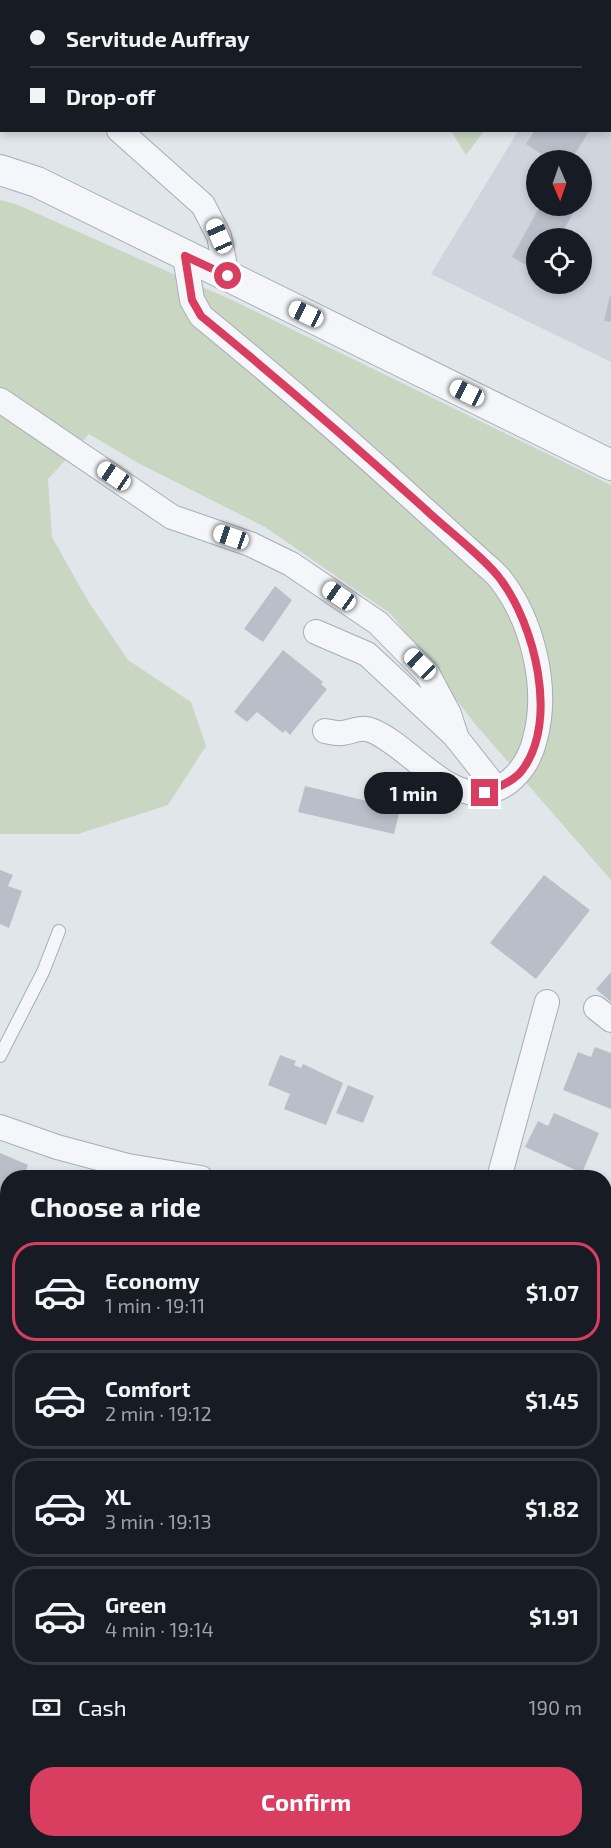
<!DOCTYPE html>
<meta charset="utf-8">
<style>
body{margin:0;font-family:"Exo 2",sans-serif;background:#242831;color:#f1f3f6;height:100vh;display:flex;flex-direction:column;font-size:22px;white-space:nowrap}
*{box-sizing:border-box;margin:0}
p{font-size:20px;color:#9ea1a6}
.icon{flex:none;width:33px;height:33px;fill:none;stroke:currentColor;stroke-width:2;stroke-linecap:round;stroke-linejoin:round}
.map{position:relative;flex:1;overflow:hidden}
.details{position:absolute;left:0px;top:1170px;width:612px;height:678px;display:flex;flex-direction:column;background:#171b24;border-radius:24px 24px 0 0;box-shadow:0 3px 9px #0003}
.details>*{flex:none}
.guide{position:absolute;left:0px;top:0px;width:612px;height:132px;box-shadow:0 3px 9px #0003;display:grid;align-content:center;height:132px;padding:0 30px;background:#171b24}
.needle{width:39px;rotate:178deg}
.tools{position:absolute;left:526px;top:150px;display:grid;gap:12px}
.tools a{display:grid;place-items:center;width:66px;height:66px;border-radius:50%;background:#171b24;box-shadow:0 3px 9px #0003;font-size:30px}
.end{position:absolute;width:27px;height:27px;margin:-14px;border:8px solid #d93d60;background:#fff;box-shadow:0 0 0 3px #fff}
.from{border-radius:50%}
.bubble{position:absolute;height:42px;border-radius:21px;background:#171b24;box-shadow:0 3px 9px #0003;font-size:20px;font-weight:700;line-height:42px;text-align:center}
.car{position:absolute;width:18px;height:36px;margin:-18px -9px;border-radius:8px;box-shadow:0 0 4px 2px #0007;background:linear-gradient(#fff 24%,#345 0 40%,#fff 0 76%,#345 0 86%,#fff 0)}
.guide b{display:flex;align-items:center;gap:21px;height:57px;font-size:22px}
.guide b+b{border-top:2px solid #363941}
.guide i{width:15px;height:15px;background:#f1f3f6}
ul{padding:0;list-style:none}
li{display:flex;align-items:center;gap:18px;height:99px;margin:0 12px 9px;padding:0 18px;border:3px solid #363941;border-radius:24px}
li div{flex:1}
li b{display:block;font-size:22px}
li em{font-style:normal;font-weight:700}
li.selected{border-color:#d93d60}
li>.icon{width:54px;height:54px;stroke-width:1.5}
h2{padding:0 30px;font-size:27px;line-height:72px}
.pay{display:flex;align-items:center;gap:15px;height:66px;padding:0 30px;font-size:22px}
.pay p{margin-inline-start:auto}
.button{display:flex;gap:12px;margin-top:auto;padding:12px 30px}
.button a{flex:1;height:69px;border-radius:24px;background:#d93d60;color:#fff;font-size:24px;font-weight:700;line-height:69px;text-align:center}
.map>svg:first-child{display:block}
</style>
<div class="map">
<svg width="611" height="1848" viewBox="0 0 611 1848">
<rect width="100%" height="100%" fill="#e1e6eb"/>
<path fill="#cfd5dd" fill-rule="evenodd" d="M 611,88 L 611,362 L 431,274 L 518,131 L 610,130 ZM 537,160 L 582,160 L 582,206 L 537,206 ZM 537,238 L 582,238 L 582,284 L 537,284 Z"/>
<path fill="#c8d6c2" d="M 315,0 L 611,0 L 611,66 L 610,2 Z
M 451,131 L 484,131 L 466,155 Z
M 0,200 L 18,205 L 234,301 L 611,485 L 611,880 L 475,724 L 391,614 L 265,527 L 138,463 L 89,434 L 48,479 L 52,537 L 88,601 L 128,660 L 191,702 L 206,746 L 168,805 L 78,834 L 0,834 Z
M 0,1410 L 8,1414 L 7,1745 L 0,1740 Z
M 149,1841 L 529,1841 L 524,1848 L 160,1848 Z"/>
<path fill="#b8bfc9" d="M 535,130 L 590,130 L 571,160 L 551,160 L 526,144 Z
M 540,206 L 576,208 L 559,238 L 537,238 L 537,271 L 512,257 Z
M 610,295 L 611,295 L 611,322 L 604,321 Z
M 275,586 L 292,600 L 263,642 L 244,629 Z
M 283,650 L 323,682 L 321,684 L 327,689 L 290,735 L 285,730 L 283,733 L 257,712 L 247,722 L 234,712 Z
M 305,786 L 400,809 L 394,834 L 298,812 Z
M 0,870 L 13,875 L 8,886 L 22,891 L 9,928 L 0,924 Z
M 544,875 L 590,910 L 536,979 L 490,943 Z
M 611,972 L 611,1002 L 596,989 Z
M 595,1047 L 611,1053 L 611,1109 L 563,1090 L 578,1052 L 591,1057 Z
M 280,1055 L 296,1061 L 294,1065 L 301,1068 L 303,1064 L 343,1083 L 326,1125 L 284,1109 L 290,1094 L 268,1085 Z
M 348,1085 L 374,1096 L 363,1123 L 336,1113 Z
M 554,1113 L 599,1133 L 582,1173 L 525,1147 L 538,1121 L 548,1126 Z
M 0,1153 L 28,1165 L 23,1178 L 8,1178 L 8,1213 L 0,1210 Z
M 604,1221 L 611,1226 L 604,1246 Z
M 0,1298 L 8,1302 L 8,1339 L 0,1335 Z
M 604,1640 L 611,1651 L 611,1695 L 604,1698 Z
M 611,1701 L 611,1732 L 604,1716 L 604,1704 Z
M 0,1766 L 8,1770 L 8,1805 L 0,1801 Z"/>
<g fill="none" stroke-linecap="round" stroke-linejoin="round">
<g stroke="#a6adb6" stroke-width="14">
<path id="service" d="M 0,1056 L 43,972 L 59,931
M 604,1839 L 611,1828"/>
</g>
<g stroke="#a6adb6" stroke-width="26">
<path id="minor" d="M 0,54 L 2,55
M 119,130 L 203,205 L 219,236 L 227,276
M 185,256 L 192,300 L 201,316 C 278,379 352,443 424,509 C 442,525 460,542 478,558 C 485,565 495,572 501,580 C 533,622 549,688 535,739 C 529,765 510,790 481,793 C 443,796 408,746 373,731 C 362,726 354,731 343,733 C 337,734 330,732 325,731
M 0,400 L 172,517 L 250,544 L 291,564 L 378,623 L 427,673 L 449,714 L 457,739
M 316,632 L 367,654 L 455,736 L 496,788
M 596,1008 L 611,1020
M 0,1127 L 57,1147 L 128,1166 L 201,1178
M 499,1178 L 547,1002
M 0,1350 L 8,1356
M 0,1385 L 8,1389
M 604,1398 L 609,1390 L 611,1392
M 604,1816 L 611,1824"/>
</g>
<g stroke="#a6adb6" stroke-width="32">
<path id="tertiary" d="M 0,170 L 37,182 L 611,465"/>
</g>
<use href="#service" stroke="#f4f6f9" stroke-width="12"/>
<use href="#minor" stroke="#f4f6f9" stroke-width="24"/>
<use href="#tertiary" stroke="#f4f6f9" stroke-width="30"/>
</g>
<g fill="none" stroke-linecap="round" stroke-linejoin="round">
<path stroke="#d93d60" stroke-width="8" d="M 228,276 L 185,256 L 192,300 L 201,316 C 278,379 352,443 425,509 C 446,529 486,559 501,580 C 534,624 559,720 523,769 C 515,781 498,787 485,793"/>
</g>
</svg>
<div class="tools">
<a><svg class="needle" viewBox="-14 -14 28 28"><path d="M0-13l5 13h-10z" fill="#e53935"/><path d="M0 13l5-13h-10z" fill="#9ea1a6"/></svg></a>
<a><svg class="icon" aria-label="locate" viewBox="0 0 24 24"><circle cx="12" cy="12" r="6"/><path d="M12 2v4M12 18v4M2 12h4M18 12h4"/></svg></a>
</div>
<i class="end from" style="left:228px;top:276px"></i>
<i class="end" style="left:485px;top:793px"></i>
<div class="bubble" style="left:364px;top:772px;width:99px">1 min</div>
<i class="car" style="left:219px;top:236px;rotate:336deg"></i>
<i class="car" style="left:306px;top:314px;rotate:295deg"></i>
<i class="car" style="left:467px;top:393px;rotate:296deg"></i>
<i class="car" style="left:114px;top:476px;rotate:304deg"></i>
<i class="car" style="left:231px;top:537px;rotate:289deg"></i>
<i class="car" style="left:339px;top:596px;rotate:305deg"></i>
<i class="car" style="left:420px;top:664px;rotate:314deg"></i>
<div class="guide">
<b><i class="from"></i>Servitude Auffray</b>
<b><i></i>Drop-off</b>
</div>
<section class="details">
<h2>Choose a ride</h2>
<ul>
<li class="selected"><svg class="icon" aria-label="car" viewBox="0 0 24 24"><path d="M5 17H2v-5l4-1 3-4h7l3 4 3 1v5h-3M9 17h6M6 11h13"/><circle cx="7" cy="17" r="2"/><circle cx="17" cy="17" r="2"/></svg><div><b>Economy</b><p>1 min · 19:11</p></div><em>$1.07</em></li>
<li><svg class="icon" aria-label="car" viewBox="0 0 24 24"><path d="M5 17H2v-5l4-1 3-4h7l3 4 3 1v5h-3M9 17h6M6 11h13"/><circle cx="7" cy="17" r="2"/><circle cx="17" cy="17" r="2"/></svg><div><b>Comfort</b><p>2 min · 19:12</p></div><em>$1.45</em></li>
<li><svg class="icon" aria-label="car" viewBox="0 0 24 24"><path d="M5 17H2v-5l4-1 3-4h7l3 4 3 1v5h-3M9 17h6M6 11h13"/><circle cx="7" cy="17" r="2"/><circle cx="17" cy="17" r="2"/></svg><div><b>XL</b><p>3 min · 19:13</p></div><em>$1.82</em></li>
<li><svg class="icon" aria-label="car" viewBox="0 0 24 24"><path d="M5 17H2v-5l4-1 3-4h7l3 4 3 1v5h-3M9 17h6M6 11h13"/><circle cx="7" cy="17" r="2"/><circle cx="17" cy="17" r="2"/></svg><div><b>Green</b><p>4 min · 19:14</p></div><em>$1.91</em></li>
</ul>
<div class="pay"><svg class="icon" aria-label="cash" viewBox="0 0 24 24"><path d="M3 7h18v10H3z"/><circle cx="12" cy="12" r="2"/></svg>Cash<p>190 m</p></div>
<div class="button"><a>Confirm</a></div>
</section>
</div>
